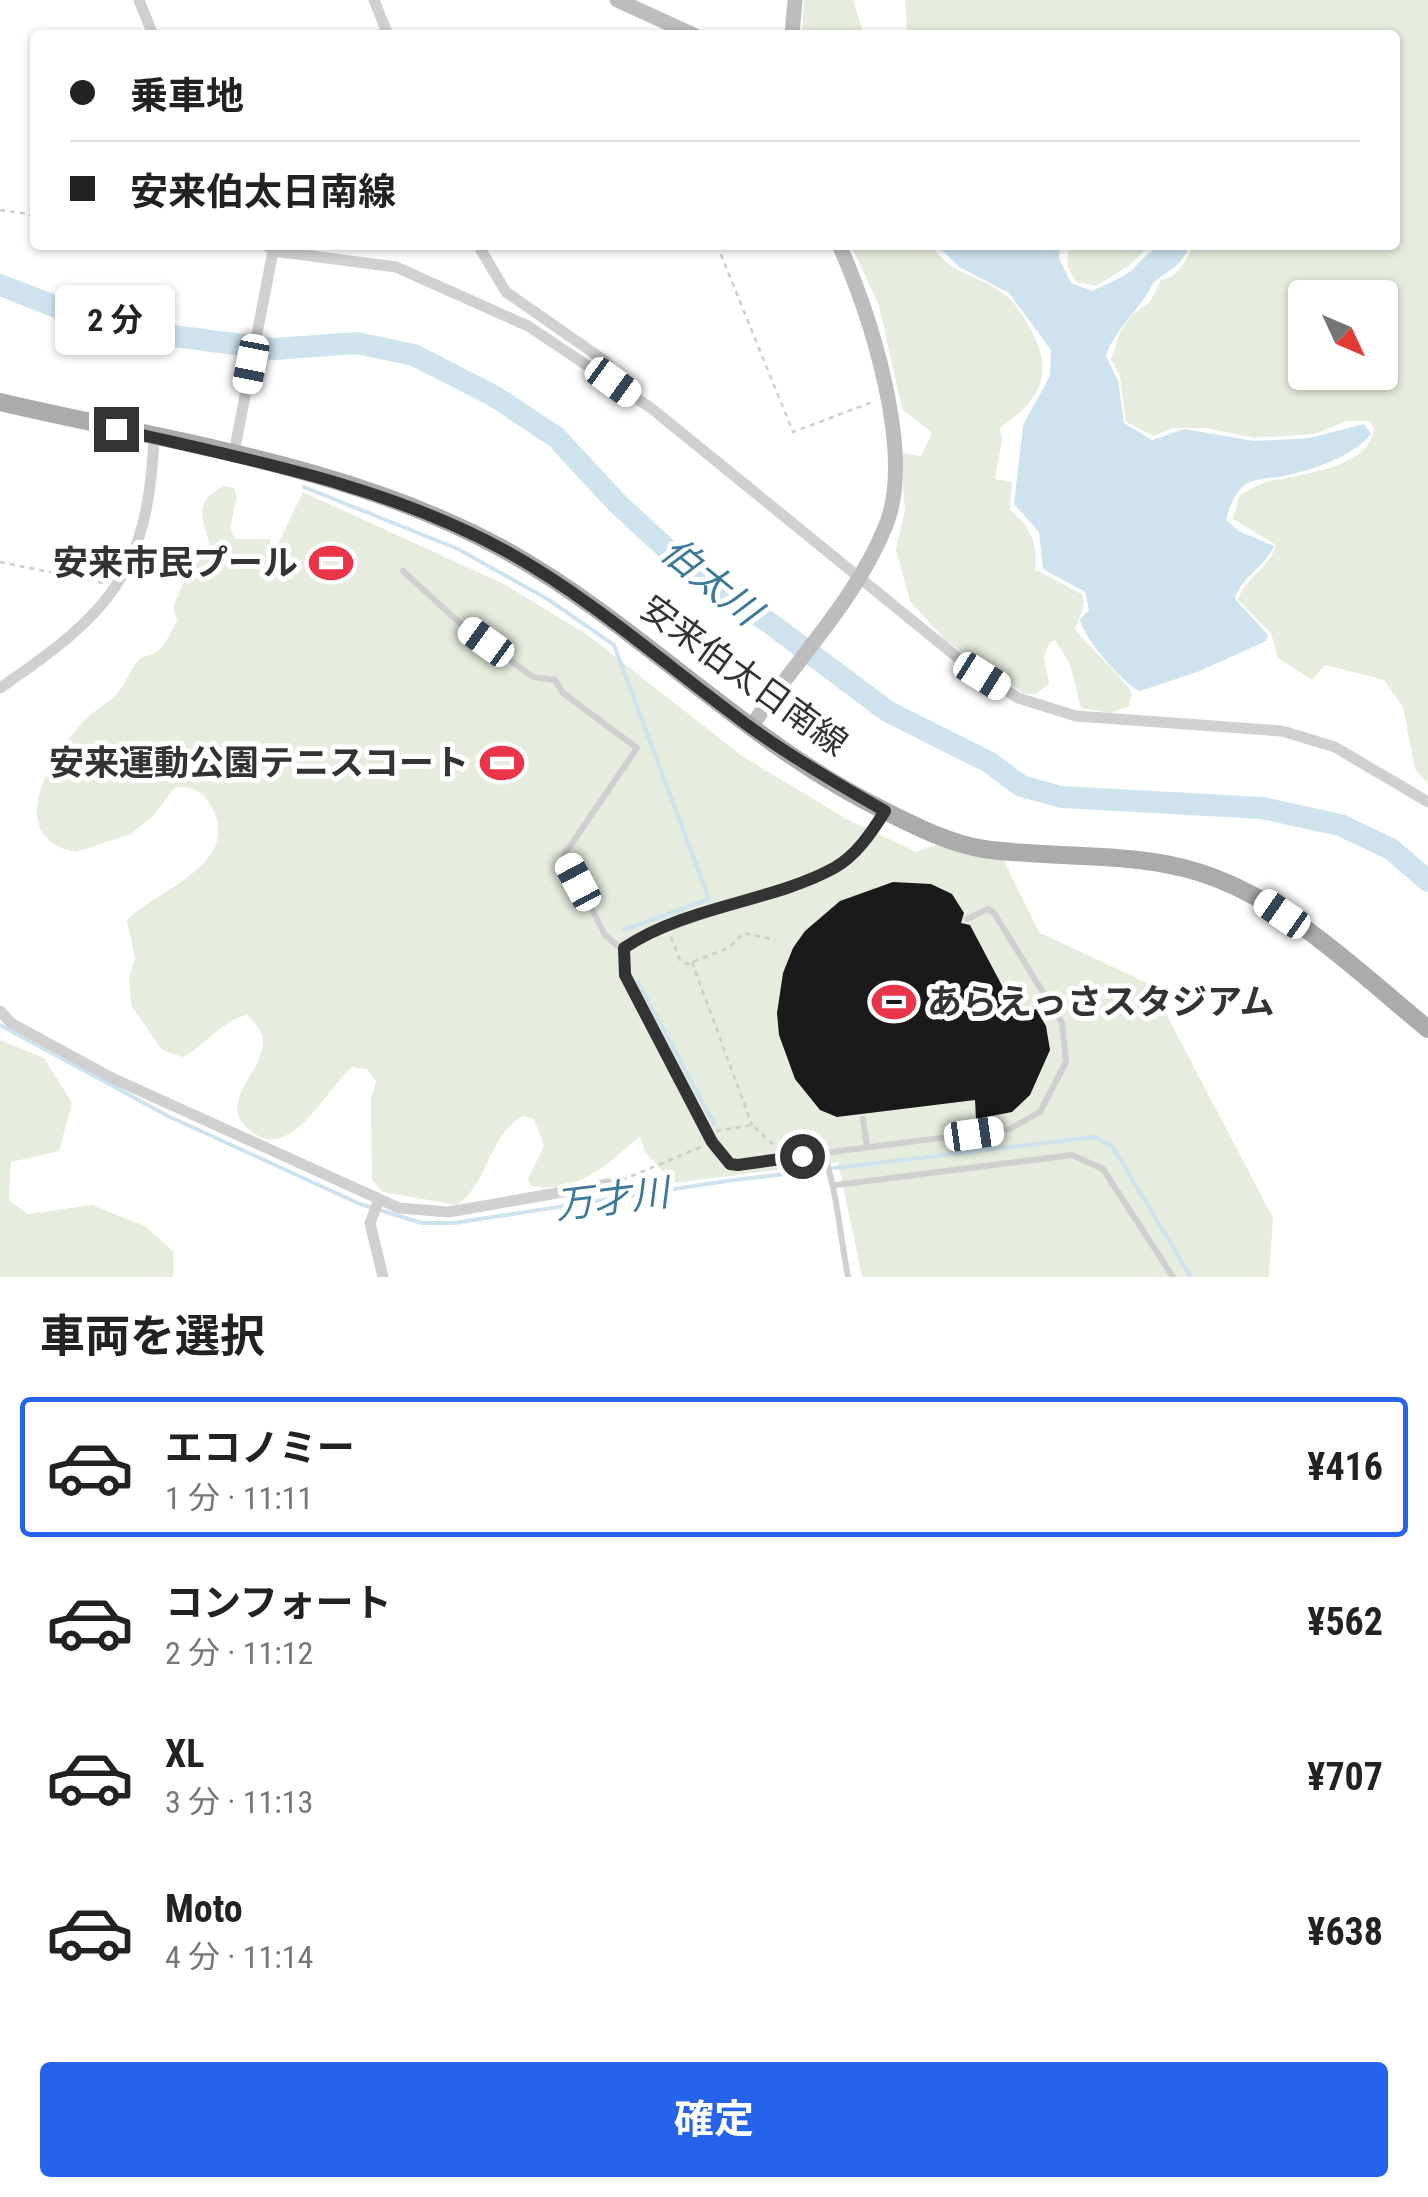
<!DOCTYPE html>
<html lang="ja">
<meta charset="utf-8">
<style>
body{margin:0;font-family:"Roboto Condensed","Noto Sans JP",sans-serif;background:#f2f2f2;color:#222;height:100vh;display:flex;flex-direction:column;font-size:38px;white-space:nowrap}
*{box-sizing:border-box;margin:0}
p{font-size:32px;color:#767676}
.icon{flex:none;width:55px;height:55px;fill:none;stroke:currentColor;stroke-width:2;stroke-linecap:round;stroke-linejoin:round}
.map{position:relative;height:1277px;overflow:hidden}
.drawer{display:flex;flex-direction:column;background:#fff;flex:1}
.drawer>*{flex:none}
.hud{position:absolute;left:30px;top:30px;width:1370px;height:220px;border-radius:10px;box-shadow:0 2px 8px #0004;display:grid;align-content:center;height:220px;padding:0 40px;background:#fff}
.needle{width:65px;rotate:134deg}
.buttons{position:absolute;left:1288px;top:280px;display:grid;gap:20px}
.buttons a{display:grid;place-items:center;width:110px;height:110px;border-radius:10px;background:#fff;box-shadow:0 2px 8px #0004;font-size:50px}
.end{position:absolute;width:45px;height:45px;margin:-22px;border:12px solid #333;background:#fff;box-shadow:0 0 0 5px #fff}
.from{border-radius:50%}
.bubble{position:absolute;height:70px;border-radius:10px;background:#fff;box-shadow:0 2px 8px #0004;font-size:32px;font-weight:700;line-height:70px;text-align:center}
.car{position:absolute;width:30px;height:60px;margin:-30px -15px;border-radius:12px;box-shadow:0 0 8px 2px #0007;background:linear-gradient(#fff 24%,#345 0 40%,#fff 0 76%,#345 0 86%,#fff 0)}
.hud b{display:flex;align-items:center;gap:35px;height:95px;font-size:38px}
.hud b+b{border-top:2px solid #e0e0e0}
.hud i{width:25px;height:25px;background:#222}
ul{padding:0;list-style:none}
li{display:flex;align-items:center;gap:30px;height:140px;margin:0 20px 15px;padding:0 20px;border:5px solid transparent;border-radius:10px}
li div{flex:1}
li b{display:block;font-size:38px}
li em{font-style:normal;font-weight:700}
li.active{border-color:#2563eb}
li>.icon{width:90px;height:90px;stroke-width:1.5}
h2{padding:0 40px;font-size:45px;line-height:120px}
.primary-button{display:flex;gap:20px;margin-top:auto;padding:20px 40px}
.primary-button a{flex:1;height:115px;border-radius:10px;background:#2563eb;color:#fff;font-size:40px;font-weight:700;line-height:115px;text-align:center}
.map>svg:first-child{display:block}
</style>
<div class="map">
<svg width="1428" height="1277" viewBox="0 0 1428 1277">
<rect width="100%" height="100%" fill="#fff"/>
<path fill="#e6ecde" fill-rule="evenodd" d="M 804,0 L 853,0 L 864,35 L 802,35 Z
M 905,0 L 1428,0 L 1428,784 L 1415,769 L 1403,707 L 1384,680 L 1325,665 L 1312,680 L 1278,658 L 1271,633 L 1238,600 C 1245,577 1269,569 1276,545 L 1233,519 L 1239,496 C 1248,491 1258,484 1267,482 C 1298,474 1369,469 1374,429 L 1370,421 L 1346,421 L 1315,434 L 1254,438 L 1206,428 L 1173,428 L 1153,436 L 1126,422 L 1120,377 L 1111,359 L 1121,330 L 1133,314 L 1150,302 L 1161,280 C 1178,277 1186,261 1193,245 L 1395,245 L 1395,35 L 894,35 L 907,30 ZM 1305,298 L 1380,298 L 1380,372 L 1305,372 Z
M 851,245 L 932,245 C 948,274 978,275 1003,293 C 1016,303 1023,316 1031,330 C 1056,375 1039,400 1000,428 L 1002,439 L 995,479 L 1012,482 L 1010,510 C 1029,525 1039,544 1035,569 L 1083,595 L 1084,606 L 1075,629 C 1093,653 1117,669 1132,694 L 1129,706 L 1110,713 L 1081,708 L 1070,664 L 1055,640 L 1050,642 L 1044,657 L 1049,684 L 1035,695 L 1023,693 L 946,641 L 910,601 L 896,550 L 905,509 L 900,453 L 921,456 L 932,433 L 902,409 L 879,306 Z
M 1069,245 L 1149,245 L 1130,265 L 1096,286 L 1076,282 L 1067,266 Z
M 224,486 L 234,488 L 237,497 L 230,528 L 235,539 L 270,539 L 273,554 L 303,492 L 506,585 L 589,636 L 742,756 L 845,818 L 916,852 L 942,843 L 1003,859 L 1039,932 L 1151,985 L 1273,1218 L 1269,1277 L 862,1277 L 838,1162 L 674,1183 L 645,1152 L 640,1136 C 608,1164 578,1194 531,1186 L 528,1179 L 544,1146 L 534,1119 L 523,1116 C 487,1137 489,1183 457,1205 L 383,1192 L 372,1180 L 371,1099 L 376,1081 L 367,1069 L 352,1067 C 326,1089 293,1159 255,1134 C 198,1097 300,1057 247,1015 C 222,1020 206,1045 183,1057 L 162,1050 L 131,1005 L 129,979 L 135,958 L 127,920 C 161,887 248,862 208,801 C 200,789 188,785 174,788 L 155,814 L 131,834 L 76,852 C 0,838 52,751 89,716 C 98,708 111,701 119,691 C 127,682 131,666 141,658 C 145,655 151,656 155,653 C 165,646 172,631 177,620 L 173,607 L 190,568 L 211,552 C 207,524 187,505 224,486 Z
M 0,1040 L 44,1058 L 72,1103 L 59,1151 L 11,1162 L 9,1200 L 28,1214 L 92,1205 L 145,1226 L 174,1252 L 173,1277 L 0,1277 Z"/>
<path fill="#cee3ee" d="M 937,245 L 1061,245 L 1059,258 L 1071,283 L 1092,291 C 1105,284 1125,278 1135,267 C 1156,244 1159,245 1190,245 C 1182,267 1168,270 1153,283 C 1141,310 1116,326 1106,356 L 1118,381 L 1124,423 L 1152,440 L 1184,429 L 1254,441 L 1310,438 L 1364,424 L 1371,434 C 1352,457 1313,470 1284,476 C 1272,479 1256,477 1245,485 C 1234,493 1229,508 1226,520 L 1239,531 L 1274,546 C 1265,567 1240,578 1235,599 L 1268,635 L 1266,641 L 1200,671 L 1140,691 C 1126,687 1081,635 1080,619 L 1089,610 L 1085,592 L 1043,569 L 1039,532 L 1014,504 L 1023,425 L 1050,376 L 1051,350 L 1009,293 L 959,267 Z"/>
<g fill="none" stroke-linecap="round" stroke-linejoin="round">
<path stroke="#cee3ee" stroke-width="4" d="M 304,487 L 458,549 L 549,600 L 614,645 L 709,899 L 624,930
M 638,982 L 714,1124
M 0,1025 L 168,1116 L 360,1204 L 422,1223 L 454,1223 L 726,1181 L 1095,1137 L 1112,1146 L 1191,1277"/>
<path stroke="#cee3ee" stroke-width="22" d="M 0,285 L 110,328 L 274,349 L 357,343 L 414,355 L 494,396 L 556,437 L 617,503 L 694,574 L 767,621 L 887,711 L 989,762 L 1021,786 L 1062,797 L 1262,808 L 1340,825 L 1391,849 L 1428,881"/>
</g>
<path fill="#1a1a1a" d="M 893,882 L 931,884 L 952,894 L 964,913 L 961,923 L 970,925 L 1018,1016 L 1036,1009 L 1046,1026 L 1050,1050 L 1030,1095 L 1012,1112 L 976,1119 L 975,1100 L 837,1117 L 820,1110 L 795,1079 L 779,1035 L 777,1013 L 783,973 L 793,948 L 805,931 L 840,901 Z"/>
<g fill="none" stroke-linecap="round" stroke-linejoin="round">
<path stroke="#cdcdcd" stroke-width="2.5" stroke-dasharray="5 5" stroke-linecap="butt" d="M 0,210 L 35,215
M 236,245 L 252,247
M 717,245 L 793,432 L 875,401
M 0,562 L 103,583
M 671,937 L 680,960 L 687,964 L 728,948 L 744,933 L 775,940
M 692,962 L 752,1125
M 716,1131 L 752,1125 L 777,1148
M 622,1180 L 701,1147"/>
<path stroke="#d0d0d0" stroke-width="6" d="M 403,571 L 462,625 L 533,677 L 555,680 L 563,693 L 637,748 L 564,855 L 605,935 L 619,947 L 834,868 L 860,847 L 884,812
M 625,948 L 625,975 L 712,1143 L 730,1164 L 824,1153 C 837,1193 840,1234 848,1277
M 863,1119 L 867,1147
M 824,1153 L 1010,1129 L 1040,1112 L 1066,1062 L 1062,1023 L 994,913 L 988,909 L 967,919
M 836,1185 L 1072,1155 L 1103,1169 L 1173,1277"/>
<path stroke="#d0d0d0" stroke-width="11" d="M 139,0 L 153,35
M 374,0 L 388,35
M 478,245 L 506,292 L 605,361 L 622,382
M 273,251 L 396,267 L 528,326 L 651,408 L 957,657 L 1018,698 L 1076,716 L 1282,731 L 1335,747 L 1428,802
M 234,453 L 273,251 L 266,245
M 0,688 C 109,613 148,575 154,438
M 0,1011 L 11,1023 L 112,1078 L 399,1208 L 449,1212 L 608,1184
M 379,1200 L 370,1223 L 383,1277"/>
<path stroke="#bdbdbd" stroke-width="15" d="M 617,0 L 694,35
M 792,35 L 795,0
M 751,727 C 794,662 857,599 886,525 C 915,454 870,312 839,245"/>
<path stroke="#ababab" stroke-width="18" d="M 0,402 C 170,442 350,465 505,550 C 640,625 747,744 887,812 C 917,827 951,844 984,849 C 1054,859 1131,851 1198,872 C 1286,899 1358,972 1428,1029"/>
</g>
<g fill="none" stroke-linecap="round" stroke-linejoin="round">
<path stroke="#333" stroke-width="12" d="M 116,429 C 249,460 383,484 504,550 C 593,599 668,667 750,727 C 793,758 839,785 885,811 C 872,832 856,856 834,868 C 772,902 686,906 624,948 L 625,975 L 712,1142 L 730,1164 L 738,1165 L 802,1156"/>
</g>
<defs>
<g id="stadium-bare" transform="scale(3.45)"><path d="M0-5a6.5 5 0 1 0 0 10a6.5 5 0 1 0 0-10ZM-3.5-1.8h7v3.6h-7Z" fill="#ea3449" stroke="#fff" stroke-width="2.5" paint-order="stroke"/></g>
</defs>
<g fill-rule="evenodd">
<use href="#stadium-bare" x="331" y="563"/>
<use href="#stadium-bare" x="502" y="763"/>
<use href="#stadium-bare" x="894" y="1002"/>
</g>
<g text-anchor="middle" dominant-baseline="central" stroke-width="10" stroke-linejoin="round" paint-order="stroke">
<g font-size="35" font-weight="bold" fill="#333" stroke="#fff" text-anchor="end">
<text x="298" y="563">安来市民プール</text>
<text x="469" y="763">安来運動公園テニスコート</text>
<text x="927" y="1002" text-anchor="start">あらえっさスタジアム</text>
</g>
<g font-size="35" fill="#333" stroke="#fff">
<text transform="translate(744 676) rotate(36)">安来伯太日南線</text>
</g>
<g font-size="38" font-style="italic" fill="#3d7998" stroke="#fff">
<text transform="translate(711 581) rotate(39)">伯太川</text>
<text transform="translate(612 1199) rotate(-7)">万才川</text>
</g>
</g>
</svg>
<div class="buttons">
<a><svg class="needle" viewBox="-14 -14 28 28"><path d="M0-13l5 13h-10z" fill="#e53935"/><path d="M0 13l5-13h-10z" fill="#767676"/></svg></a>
</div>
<i class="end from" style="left:802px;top:1156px"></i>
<i class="end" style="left:116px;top:429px"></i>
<div class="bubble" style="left:55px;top:285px;width:120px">2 分</div>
<i class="car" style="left:251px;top:364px;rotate:191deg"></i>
<i class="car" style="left:613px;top:382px;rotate:126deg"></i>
<i class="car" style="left:486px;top:642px;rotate:306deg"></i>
<i class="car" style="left:982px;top:676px;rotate:122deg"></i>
<i class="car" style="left:578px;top:882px;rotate:332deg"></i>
<i class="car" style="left:1282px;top:914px;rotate:305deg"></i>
<i class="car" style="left:974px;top:1134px;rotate:82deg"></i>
<div class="hud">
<b><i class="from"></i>乗車地</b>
<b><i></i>安来伯太日南線</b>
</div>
</div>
<section class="drawer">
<h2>車両を選択</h2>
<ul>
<li class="active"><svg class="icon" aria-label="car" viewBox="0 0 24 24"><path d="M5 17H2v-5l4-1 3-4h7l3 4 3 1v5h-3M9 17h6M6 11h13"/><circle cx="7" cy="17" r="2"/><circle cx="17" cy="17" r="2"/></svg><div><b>エコノミー</b><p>1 分 · 11:11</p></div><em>¥416</em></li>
<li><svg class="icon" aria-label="car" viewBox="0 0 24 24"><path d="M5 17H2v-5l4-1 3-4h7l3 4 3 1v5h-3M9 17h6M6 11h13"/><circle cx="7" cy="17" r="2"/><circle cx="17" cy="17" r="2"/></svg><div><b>コンフォート</b><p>2 分 · 11:12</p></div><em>¥562</em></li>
<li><svg class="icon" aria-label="car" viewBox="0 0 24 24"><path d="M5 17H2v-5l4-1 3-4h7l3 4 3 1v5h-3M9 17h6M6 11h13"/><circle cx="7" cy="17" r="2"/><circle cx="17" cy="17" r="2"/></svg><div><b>XL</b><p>3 分 · 11:13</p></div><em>¥707</em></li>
<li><svg class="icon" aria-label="car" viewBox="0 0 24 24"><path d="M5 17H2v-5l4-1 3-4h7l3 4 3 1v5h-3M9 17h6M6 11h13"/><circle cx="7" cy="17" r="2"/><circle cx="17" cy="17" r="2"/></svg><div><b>Moto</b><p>4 分 · 11:14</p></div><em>¥638</em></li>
</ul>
<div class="primary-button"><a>確定</a></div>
</section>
